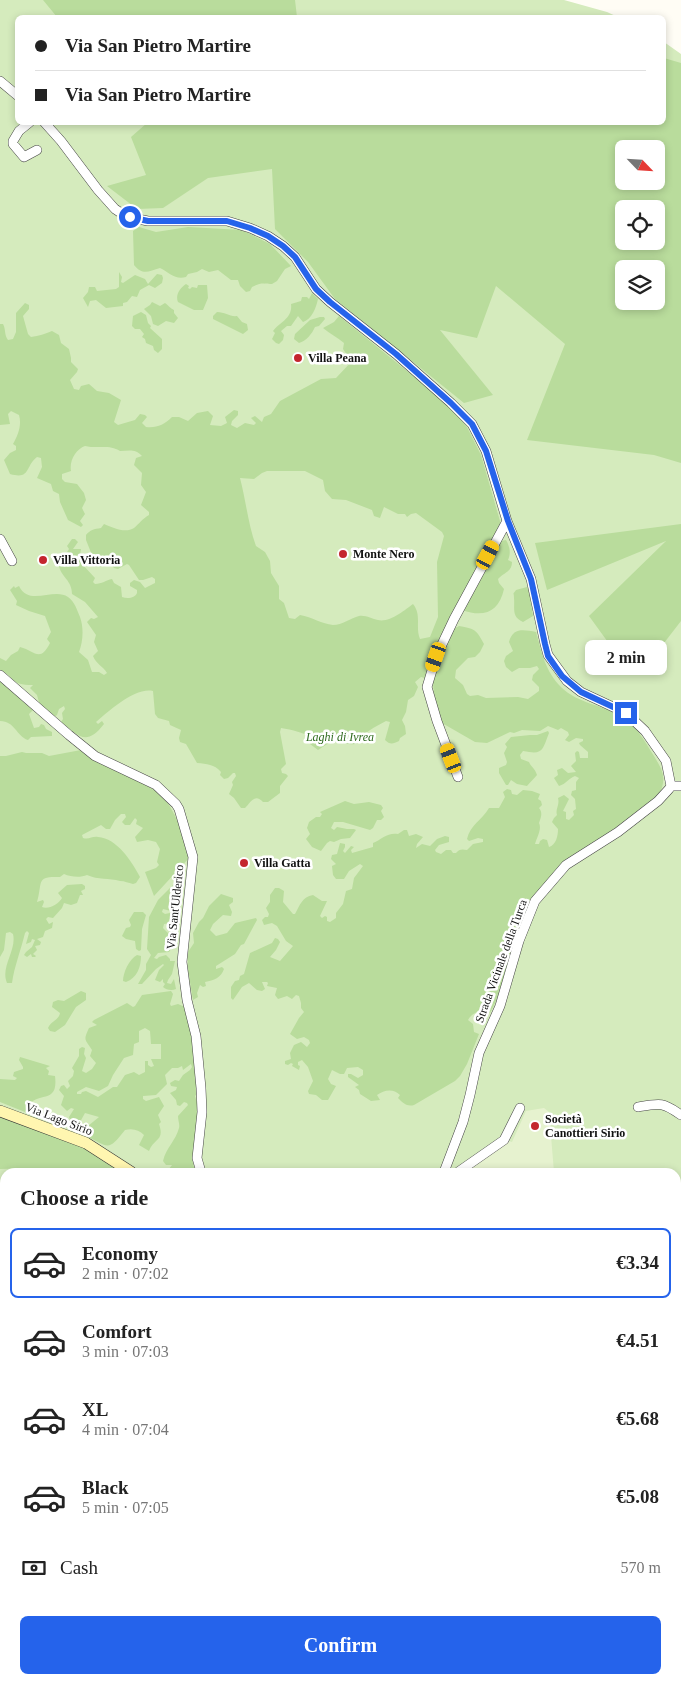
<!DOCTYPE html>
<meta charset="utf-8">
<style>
body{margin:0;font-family:Georgia,serif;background:#f6f6f6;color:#222;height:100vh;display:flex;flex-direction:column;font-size:19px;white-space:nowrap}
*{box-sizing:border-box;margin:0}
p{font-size:16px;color:#767676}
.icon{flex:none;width:28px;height:28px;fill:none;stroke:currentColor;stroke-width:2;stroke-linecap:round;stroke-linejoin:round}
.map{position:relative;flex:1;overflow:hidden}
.details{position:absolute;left:0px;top:1168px;width:681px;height:516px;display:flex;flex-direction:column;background:#fff;border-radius:15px 15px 0 0;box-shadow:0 2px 8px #0003}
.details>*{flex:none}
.top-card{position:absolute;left:15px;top:15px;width:651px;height:110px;border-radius:8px;box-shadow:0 2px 8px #0003;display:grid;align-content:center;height:110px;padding:0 20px;background:#fff}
.needle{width:32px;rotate:115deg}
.buttons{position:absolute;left:615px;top:140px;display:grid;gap:10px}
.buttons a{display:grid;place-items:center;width:50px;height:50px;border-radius:8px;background:#fff;box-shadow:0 2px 8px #0003;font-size:25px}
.end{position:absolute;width:22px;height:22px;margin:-11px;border:6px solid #2563eb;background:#fff;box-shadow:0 0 0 2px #fff}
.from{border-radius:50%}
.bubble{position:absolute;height:35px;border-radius:8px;background:#fff;box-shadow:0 2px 8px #0003;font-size:16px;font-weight:600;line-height:35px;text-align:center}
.car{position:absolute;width:15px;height:30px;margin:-15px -8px;border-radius:6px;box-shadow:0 0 4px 1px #0007;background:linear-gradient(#f5c518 24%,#345 0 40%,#f5c518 0 76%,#345 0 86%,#f5c518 0)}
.top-card b{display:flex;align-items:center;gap:18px;height:48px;font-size:19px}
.top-card b+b{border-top:1px solid #e0e0e0}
.top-card i{width:12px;height:12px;background:#222}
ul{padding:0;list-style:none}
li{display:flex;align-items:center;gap:15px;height:70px;margin:0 10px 8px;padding:0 10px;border:2px solid transparent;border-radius:8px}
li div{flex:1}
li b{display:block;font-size:19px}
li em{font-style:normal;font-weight:600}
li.current{border-color:#2563eb}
li>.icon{width:45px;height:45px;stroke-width:1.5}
h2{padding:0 20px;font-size:22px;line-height:60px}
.pay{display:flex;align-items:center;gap:12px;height:55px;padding:0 20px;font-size:19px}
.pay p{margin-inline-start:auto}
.primary-button{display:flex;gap:10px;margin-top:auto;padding:10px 20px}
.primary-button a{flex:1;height:58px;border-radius:8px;background:#2563eb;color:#fff;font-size:20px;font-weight:600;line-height:58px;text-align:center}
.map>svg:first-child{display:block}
</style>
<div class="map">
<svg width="681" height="1683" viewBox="0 0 681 1683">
<rect width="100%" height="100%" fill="#fffdf5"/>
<path fill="#d5ebbd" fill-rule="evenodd" d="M 0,0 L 564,0 L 607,12 L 618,17 L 18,18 L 18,122 L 664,122 L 664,42 L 681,54 L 681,1683 L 0,1683 ZM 624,149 L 656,149 L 656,181 L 624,181 ZM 624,209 L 656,209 L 656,241 L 624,241 ZM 624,269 L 656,269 L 656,301 L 624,301 ZM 5,1172 L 676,1172 L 676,1679 L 5,1679 Z"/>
<path fill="#b9dc9c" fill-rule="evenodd" d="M 43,0 L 295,0 L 297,17 L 300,17 L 57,17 Z
M 664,58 L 681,63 L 681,463 L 654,455 L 527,440 L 565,344 L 496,286 L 477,338 L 440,330 L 493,395 L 464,403 L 335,299 L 308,262 L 275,229 L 272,169 L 208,178 L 163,208 L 137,209 L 107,186 L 146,175 L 131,137 L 147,123 L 664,122 ZM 624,149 L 656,149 L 656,181 L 624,181 ZM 624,209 L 656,209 L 656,241 L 624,241 ZM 624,269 L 656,269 L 656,301 L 624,301 Z
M 139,227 L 156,232 L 188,227 L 242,230 L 270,244 L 291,266 L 285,269 L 277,281 L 272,284 C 260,284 264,282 252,287 L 250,291 L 246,292 L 240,286 L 238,280 L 231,280 L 218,270 L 209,272 L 202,269 L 197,272 L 188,274 L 186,277 C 175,280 170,273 160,268 C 149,271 143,276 134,265 L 133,231 Z
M 119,272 L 122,277 L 121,282 L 123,283 L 135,275 L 145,279 L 148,284 L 157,274 L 162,275 L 163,278 L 162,283 L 155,288 L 149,285 L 140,290 L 137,297 L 132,296 L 127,302 L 123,303 L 123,306 L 106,308 L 96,300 L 90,301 L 88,307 L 83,298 L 88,292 L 89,287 L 95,287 L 97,291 L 116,289 L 119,287 Z
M 186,284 L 189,286 L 188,288 L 190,289 L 192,287 L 197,288 L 198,285 L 207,285 L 208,298 L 203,310 L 194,310 L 178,302 C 175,295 180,288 186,284 Z
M 312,293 L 318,299 C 316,308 312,319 303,322 L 298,316 L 291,326 L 287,326 L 281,331 L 284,335 L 283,340 L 279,344 L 276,343 L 272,339 L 275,333 L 273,331 C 280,322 293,318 291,304 L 301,301 L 302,297 L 307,297 L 309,299 Z
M 152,302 L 160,306 L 165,303 C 168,305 171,309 174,310 L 174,313 L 178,318 L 174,323 L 166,321 L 158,326 L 153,324 L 151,316 L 144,309 L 150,305 Z
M 25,303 L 29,305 L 29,309 L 23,316 L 28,334 L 31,337 C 39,336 45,334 52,331 L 59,335 L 61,343 L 69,349 L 71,358 L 71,362 L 78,369 L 77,372 L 70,380 L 74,389 L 79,390 L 81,386 L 89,384 L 97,391 L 109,393 L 121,400 L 114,422 L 118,425 L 135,420 L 140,414 L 145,415 L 147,417 L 142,423 L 146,427 C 157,428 164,425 172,417 L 179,417 L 188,421 L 197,413 L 208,411 L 213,416 L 210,425 L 221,426 L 227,423 L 225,417 L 234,410 L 238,411 L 238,415 L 232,421 L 231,425 L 237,428 L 245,423 L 254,425 L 256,423 L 251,418 L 255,416 L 262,422 L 264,417 L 271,414 L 280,401 L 321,379 L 336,378 L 353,360 L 347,355 L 343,349 L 344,343 C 337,337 330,334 323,328 L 334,322 L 339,316 L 449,405 L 467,427 L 481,455 L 500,521 L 500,526 L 425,678 L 421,677 L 415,682 L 418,687 L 414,696 L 408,700 L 406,712 L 402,720 L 405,726 L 406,734 L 400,738 L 399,741 C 393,744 390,745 385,740 L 390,722 L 386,721 C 375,727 363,732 358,743 C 349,747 342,740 333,742 C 326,744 323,747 318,750 L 310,744 L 313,739 C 304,732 292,730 281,728 L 280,732 L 286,764 L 281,769 L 282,773 L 286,774 L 288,776 L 280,786 L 280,793 L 268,802 L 263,802 C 255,793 251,802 245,808 L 241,808 L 234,798 L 229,794 L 233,785 L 232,782 L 236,776 L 235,773 L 233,773 L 228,778 L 224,779 L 220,775 L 221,772 C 214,764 207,764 197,763 L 186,744 L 180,742 L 179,738 L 181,730 L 170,725 L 169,721 L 158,718 L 155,714 L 153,691 C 135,687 109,711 96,722 L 98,724 L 102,721 L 104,724 C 86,747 79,736 61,722 L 63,719 L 62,713 L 65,709 L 64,706 L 59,709 L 57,715 L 54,717 L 40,706 L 37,695 L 30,688 L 33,685 C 9,685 16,677 0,670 L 0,658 L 6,661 L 11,655 L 18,651 L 20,647 C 35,651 40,663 50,643 L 47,639 L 51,632 L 45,616 L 29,611 L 16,605 L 17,601 L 10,590 L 14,586 L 15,588 L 19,586 C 29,607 54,587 68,597 C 75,602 77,610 80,617 C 84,628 83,642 79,652 L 88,660 L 92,672 L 99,672 L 104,675 L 107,673 C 103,666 96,664 93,656 L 98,651 L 94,642 L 96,635 L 87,622 L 91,618 L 94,619 L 98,617 L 85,602 L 72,594 C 72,580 61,577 59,566 L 65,559 L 64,557 L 69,549 L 67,546 L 72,539 L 75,539 L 78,542 L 73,549 L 81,549 L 80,555 L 83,558 L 83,565 L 95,578 L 93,582 L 95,584 C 102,584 106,580 112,579 L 114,583 L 121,587 L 122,597 C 128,599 135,598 137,593 L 137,590 L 130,586 L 130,583 L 134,580 L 140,582 L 145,588 L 155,583 L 155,579 L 152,577 L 143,580 L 139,580 L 129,565 L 127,564 L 118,569 L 114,568 L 105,557 L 102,560 L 94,560 L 86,540 L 86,535 C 90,530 94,529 101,528 L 104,524 C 112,527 125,534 134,528 C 139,524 142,519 149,515 L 149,512 L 141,505 L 146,492 L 141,485 L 142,473 L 134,465 L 136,458 L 142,456 C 135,448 128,451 120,451 C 109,444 98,449 85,446 C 76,449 69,461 71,471 L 62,474 L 62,479 L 65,482 L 77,484 L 84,493 L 86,500 L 82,508 L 85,514 L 80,521 L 83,525 L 81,527 L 68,520 L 60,502 L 59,494 L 53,491 L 51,484 L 37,478 L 42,467 L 41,458 L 37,457 C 25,466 31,480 10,474 L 4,460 L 10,453 L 16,450 L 16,446 L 13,444 C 18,435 22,425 19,415 L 11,411 L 8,414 L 10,424 L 0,425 L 0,324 L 3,324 C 6,329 4,335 8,340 L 13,339 L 16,332 L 16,313 ZM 267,471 L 305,471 L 323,480 L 325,491 L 332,499 L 346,500 L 372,510 L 374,516 L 380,518 L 384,507 L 398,514 L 405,514 L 407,517 L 411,514 L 416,513 L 442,532 L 444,536 L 437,562 L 438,617 L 430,637 L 420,639 C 415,627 422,615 413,604 C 405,610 389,623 378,620 C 372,619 366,615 359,616 C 351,618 342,625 333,625 C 322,624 312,617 300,615 L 295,619 L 289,618 L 284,603 L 279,599 L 279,586 L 271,573 L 270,561 L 265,552 L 256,546 C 248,524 246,501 240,478 L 254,479 L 262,473 Z
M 141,312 L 146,315 L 148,323 L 151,326 L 150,328 L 162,339 L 162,349 L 158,353 L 154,350 L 153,346 L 146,343 L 145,339 L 142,337 L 144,334 L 140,329 L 135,329 L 132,326 L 133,316 Z
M 217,312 C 225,312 230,317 237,316 L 242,322 L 247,324 L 248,330 L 243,334 L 213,319 L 213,316 Z
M 320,317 L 324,317 L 325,319 L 319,326 L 315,327 C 312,334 306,341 299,343 L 294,339 L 295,334 L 310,320 Z
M 681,524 L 681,621 L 647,665 L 610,645 L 589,616 L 666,541 L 547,590 L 535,543 Z
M 506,540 C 510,547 511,553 508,560 L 512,562 C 512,572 504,572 498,579 L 499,583 L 504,589 C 499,612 484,618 462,610 L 501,541 Z
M 527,587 L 529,590 L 533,616 L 523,622 C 511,617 515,608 514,598 C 514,591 512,596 516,590 Z
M 459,626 C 475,629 476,629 484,644 L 480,652 L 475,657 L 468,658 L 456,670 L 455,678 L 463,685 L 467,694 L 470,696 L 478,695 L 486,698 L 518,697 L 528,699 L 539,691 L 539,687 L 532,680 L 533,675 L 539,669 L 537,666 L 530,668 L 519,668 L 512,672 L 506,667 L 504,661 L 506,656 L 513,651 L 509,642 C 513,627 524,630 536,632 C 542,653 545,671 561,687 C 578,704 604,705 623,717 C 637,726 645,742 654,756 C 663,771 667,778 659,795 L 606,837 L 575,854 L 564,862 L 531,899 L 499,995 L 490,1013 C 482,1010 473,1011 468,1020 L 473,1024 L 474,1032 L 479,1034 L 467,1064 L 460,1076 L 455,1081 L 414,1105 C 407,1107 403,1103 398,1098 L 400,1095 C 393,1088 384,1090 377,1095 L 380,1100 L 371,1101 L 360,1094 L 359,1090 L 355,1087 L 359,1085 L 348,1077 L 348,1074 L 351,1074 L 358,1078 L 363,1075 L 363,1070 L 358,1067 L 347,1068 L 344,1074 L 340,1074 L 332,1070 L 328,1079 L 331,1084 L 336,1086 L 328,1100 L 322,1100 L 316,1095 L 309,1094 L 308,1091 L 313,1081 L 308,1067 L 302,1060 L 298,1062 L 298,1065 L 300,1066 L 299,1070 L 292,1066 L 293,1064 L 291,1063 L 288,1065 L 285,1064 L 285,1061 L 291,1059 L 290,1053 L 294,1045 L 301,1042 L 307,1047 L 310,1043 L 309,1040 L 304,1037 L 297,1039 L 290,1034 L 299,1018 L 304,1012 L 301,1008 L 301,1003 L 299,996 L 296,995 L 292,999 L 287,996 L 278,999 L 275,995 L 277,988 L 267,986 L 268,983 L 267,982 L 262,982 L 265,989 L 262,991 L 257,990 L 249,983 L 242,987 L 233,1000 L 231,998 L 231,987 L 235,981 L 239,980 L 240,976 L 244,974 L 250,953 L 272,943 L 275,938 L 278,939 L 280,942 L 276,950 L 270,957 L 280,961 L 293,946 L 286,941 L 277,926 L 272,923 L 264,925 L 262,920 L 265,917 L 268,917 L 269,914 L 266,908 L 270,902 L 270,895 L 275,888 L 279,888 L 284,891 L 283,902 L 293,914 L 295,914 C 300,905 302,897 313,895 L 322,901 L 327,901 L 320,916 L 322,918 L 325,916 L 327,917 L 327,921 L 330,922 L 336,918 L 336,913 L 343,904 L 346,891 L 352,889 L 354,878 L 363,866 L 360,864 L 349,871 L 344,879 L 336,879 L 333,875 L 332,866 L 336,864 L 331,859 L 332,855 L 337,854 L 340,843 L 345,844 L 345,847 L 343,851 L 345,853 L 351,846 L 354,847 L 351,850 L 352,853 L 373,847 L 373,843 C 382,839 388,832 398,834 L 404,830 L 407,830 L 409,836 L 416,834 L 423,837 L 417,844 L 416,848 L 422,844 L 430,846 L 437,839 L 445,836 L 449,837 L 449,842 L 439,845 L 435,850 L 436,852 L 441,854 L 446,850 L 451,850 L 453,853 L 456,853 C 459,849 462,849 467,850 L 473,844 L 483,842 L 483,839 L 478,838 L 469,841 L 467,839 C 470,825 482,820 489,808 L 499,808 L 505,797 L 503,792 L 507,789 L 511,790 L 512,794 L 517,795 L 523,790 L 532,791 L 540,794 L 538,799 L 541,801 L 542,805 L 539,808 C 543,813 541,817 539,823 C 542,829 537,837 535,844 L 539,844 L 540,841 L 543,839 L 547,840 L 549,847 C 556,845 558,836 558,829 L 552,822 L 554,818 L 557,815 C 555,809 560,805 558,798 L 564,795 L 569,799 L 563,811 L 566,812 L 566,819 L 569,820 L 574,815 L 573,811 L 576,809 L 575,799 L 571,795 L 572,791 L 576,790 L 576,782 L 579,778 L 575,776 C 569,778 566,784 559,786 L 554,778 L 558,775 L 557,770 L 562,768 L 568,773 L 576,772 L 571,766 L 576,761 L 575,753 L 577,751 L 579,752 L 580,758 L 588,758 L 588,752 L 580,745 L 579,743 L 583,741 L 583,739 L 576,738 L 569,742 L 565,740 L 569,735 L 568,732 L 561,728 L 558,730 L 548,726 L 540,731 L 522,730 L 514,733 L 510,732 L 487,743 L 475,742 L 442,723 L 434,699 L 433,681 L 442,652 L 452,630 Z
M 0,678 L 34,709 L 29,714 L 34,728 L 39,727 L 41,724 L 44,725 L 46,729 L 52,732 L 52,736 L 31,737 L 28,740 C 16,736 15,721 0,721 Z
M 548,731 L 549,733 C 542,751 543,755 523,751 L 520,755 L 521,759 L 529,762 C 531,767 535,768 537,775 C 534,779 530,782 527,786 L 517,784 L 511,780 L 508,785 L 506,785 L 499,773 L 499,768 L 506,765 L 507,762 L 504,753 L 507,747 L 505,744 L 511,737 L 530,735 L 537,735 Z
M 81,750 L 160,793 C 176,811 182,832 189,854 L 189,858 L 154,896 L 145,872 L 156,868 L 159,865 L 157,862 L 160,849 L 156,842 L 148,840 L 137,842 L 135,837 L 143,828 L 136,824 L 137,820 L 135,818 L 130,825 L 125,825 L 122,822 L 126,817 L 125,814 L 121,814 L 115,820 L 110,829 L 106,829 L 101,825 L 82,835 L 83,838 C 89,840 92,836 98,837 C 117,838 132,862 140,877 L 136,883 L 133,884 C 128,883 125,881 120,881 C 109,878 98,880 87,875 C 80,878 71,877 64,874 L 60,877 C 35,876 43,882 37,902 L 43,900 L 44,902 L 42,907 C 48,910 59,904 62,898 L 58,893 L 67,885 L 82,884 L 85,886 L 85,889 L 81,891 L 83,895 L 80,895 L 77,903 L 71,905 L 64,903 L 62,908 L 53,918 L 48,917 L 46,919 L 49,924 L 53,922 L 52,928 L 45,931 L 43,937 L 37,939 L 41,942 L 40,945 L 35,946 L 37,950 L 33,954 L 36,956 L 35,957 L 32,957 L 31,954 L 27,957 L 24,955 L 26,952 L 32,947 L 35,940 L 32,939 L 31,942 L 26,944 L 29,933 L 27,931 L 25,933 C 21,950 14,967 12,983 L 7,983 C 0,967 17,950 13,934 L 10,932 L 6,933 L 4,950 L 0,957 L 0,756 L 6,756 L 22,752 L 26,753 L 42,753 L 49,756 Z
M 345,801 L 354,804 L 369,802 L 381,805 L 383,808 L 381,811 L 384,817 L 381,820 L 377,820 L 373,828 L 370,830 L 343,822 L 334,822 L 331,828 L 334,830 L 337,827 L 347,829 L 354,829 L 356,830 L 350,838 L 341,839 L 334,842 L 330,841 L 327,843 L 321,851 L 312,847 L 306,839 L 310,834 L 307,828 L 309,822 L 316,817 L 320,817 L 322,814 L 320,812 Z
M 175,883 L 180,884 C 181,892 180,906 175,912 L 163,909 L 162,912 L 165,914 L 170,913 L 175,918 L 174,926 L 172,927 L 170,923 L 164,924 L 163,928 L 168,933 L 173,929 L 174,931 L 169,935 L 174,939 L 167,943 L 169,945 L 172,944 L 173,946 L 169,952 L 158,953 L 154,958 L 157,959 L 159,957 L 166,955 L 170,959 L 170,961 L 175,961 L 172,974 L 168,980 L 167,983 L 171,984 L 174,979 L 176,989 C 172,991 166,990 163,987 L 165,984 L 163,982 L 163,979 L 160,982 L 155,980 L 159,970 L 164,965 L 163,964 L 156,969 L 142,984 L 138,984 L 146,970 L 146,964 L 151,955 L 147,949 L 149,917 L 158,900 Z
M 221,894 L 233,898 L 233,902 L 229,905 L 232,912 L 231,916 L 223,915 L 213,924 L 210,930 L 216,936 L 227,933 L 235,923 L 256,918 L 257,920 L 244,944 L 241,945 L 235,954 L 216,966 L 216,969 L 222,967 L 224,969 C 221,978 214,980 205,982 L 206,986 L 203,987 L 200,985 L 197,993 L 198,997 L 193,1000 L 188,970 L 188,952 L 194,943 L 193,933 L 199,922 L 203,918 L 209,906 Z
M 134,912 L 143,912 L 146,915 L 142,929 L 141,950 L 139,951 L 136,949 L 135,941 L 126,939 L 122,936 L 126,928 L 130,927 L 131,925 L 129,920 Z
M 137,955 L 141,956 C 141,967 137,978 126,982 L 123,981 C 123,973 129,959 137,955 Z
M 81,991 L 86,993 L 86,1000 L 76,1007 L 65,1025 L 55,1032 L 50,1031 L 48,1028 C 51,1021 59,1020 60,1013 L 52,1007 L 53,1002 L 58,1000 L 64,1001 Z
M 171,991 L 173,994 L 170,1004 L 171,1006 L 178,1004 L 185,1007 L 193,1039 L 200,1090 L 195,1096 L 200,1113 L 192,1158 L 195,1172 L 174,1172 L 174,1168 L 170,1172 L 169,1169 L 172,1165 L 166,1165 L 163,1161 C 166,1148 176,1140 179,1128 C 180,1124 178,1121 178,1116 L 188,1105 L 187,1103 L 184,1102 L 180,1106 L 177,1105 L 176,1100 L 170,1093 L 176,1090 L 177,1087 L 171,1086 L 170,1083 L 175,1080 L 179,1081 L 183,1075 L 190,1070 L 192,1067 L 191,1064 L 183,1070 L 182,1066 L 178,1068 L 172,1068 L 165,1075 L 167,1084 L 156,1095 L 143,1096 L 143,1099 L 146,1101 L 159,1097 L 164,1106 L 158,1115 L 161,1122 L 159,1124 C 165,1141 154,1138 149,1151 L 139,1145 L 144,1135 C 139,1130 133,1128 125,1130 C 108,1152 109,1147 86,1136 L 88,1126 L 99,1117 L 85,1113 L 80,1122 L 77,1124 L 70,1120 L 69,1117 L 74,1109 L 71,1108 L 67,1111 L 61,1105 L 64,1096 L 59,1090 L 61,1086 L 64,1085 L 67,1089 L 70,1086 L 68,1081 L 73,1076 L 74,1071 L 72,1068 L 79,1056 L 79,1049 L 82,1047 L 85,1048 L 84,1054 L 86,1058 L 82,1071 L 86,1073 L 92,1069 L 96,1063 L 90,1056 L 92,1050 C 85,1039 83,1041 89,1028 L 97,1025 L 92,1022 L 94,1020 L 127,1003 L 133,1007 L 135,1006 L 142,995 ZM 145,1028 L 150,1031 L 151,1044 L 161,1044 L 161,1059 L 151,1059 L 154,1066 L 151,1067 L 148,1065 L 148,1061 L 145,1061 L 145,1072 L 139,1075 L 134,1072 L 125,1075 L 117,1087 L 113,1087 L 98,1097 L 86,1091 L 82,1092 L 81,1094 L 77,1094 L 77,1092 L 86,1087 L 99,1091 L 108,1086 L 113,1075 L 124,1058 L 133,1055 L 134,1044 L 139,1042 L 139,1031 Z
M 20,1057 L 50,1066 L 46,1068 L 49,1071 L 48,1075 L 55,1076 C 59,1108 34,1087 25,1112 L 0,1102 L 0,1079 L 15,1080 L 17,1078 L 13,1076 L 14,1072 L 23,1069 L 23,1067 L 19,1060 Z
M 0,1115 L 85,1145 L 121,1172 L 31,1172 L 31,1168 L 0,1169 Z
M 0,1186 L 5,1186 L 5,1310 L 0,1312 Z
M 681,1468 L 681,1579 L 676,1573 L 676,1469 Z
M 5,1528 L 5,1585 L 3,1596 L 5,1599 L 5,1679 L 39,1679 L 44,1681 L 54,1682 L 53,1679 L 73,1679 L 71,1683 L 0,1683 L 0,1570 L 3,1564 L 0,1558 L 0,1529 Z"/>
<path fill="#e6f2cf" d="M 544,1108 L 549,1112 L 554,1172 L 465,1172 L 488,1156 L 505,1140 L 512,1142 L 526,1111 Z"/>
<path fill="#b9e0f7" stroke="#3f96cf" d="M 676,1627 L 681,1629 L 681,1683 L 324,1683 L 323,1679 L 676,1679 Z"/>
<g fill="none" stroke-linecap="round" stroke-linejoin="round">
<g stroke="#444" stroke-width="10">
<path id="minor" d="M 0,81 L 18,96
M 30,122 L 19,131 L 13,141 L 13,144 L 24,157 L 37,150
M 44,122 L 61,141 L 98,190 L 115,209 L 121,213 L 133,218 L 148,221 L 227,221 L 250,228 L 268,236 L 283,246 L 295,257 L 316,289 L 330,302 L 396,354 L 451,403 L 472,424 L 486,451 L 507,521 L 531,579 L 545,644 L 548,655 L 567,681 L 581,692 L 626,713 L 645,731 L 666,761 L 671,786 L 669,789 L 658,801 L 618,832 L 566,865 L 535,901 L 519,941 L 500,1006 L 479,1053 L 470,1095 L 463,1122 L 444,1172
M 0,539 L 12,561
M 0,675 L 69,735 L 95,756 L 156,785 L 176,804 L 179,809 L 193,857 L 182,962 L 187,1000 L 196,1036 L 201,1088 L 202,1112 L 197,1158 L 201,1172
M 458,777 L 437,721 L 427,687 L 436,657 L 454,619 L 507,521
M 671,786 L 681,786
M 638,1107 C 660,1103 663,1102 681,1115
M 458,1172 L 504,1140 L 520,1108"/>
</g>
<g stroke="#333" stroke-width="12">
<path id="secondary" d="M 0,1111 L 86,1143 L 131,1172
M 261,1679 L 262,1683"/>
</g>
<use href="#minor" stroke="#fff" stroke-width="9"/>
<use href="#secondary" stroke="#fff6b0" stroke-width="11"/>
</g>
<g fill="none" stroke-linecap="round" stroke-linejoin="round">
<path stroke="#2563eb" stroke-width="6" d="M 130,217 L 148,221 L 227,221 L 250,228 L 268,236 L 283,246 L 295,257 L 316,289 L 330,302 L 396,354 L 451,403 L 472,424 L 486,451 L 508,521 L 531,579 L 545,644 L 548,656 L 562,676 L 581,692 L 626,713"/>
</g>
<g fill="#c4262e" stroke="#fff" stroke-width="2">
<circle cx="298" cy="358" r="5"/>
<circle cx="343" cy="554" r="5"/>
<circle cx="43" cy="560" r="5"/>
<circle cx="244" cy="863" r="5"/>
<circle cx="535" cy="1126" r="5"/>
</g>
<g text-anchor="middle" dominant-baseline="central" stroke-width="5" stroke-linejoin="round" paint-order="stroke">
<g font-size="12" font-weight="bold" fill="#111" stroke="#fff" text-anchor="start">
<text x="308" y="358">Villa Peana</text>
<text x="353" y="554">Monte Nero</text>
<text x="53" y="560">Villa Vittoria</text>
<text x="254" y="863">Villa Gatta</text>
<text x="545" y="1119">Società<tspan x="545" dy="14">Canottieri Sirio</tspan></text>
</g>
<g font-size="12" font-style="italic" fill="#2f6b1f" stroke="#fff">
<text x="340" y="737">Laghi di Ivrea</text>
</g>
<g font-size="12" fill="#111" stroke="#fff">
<text transform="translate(175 907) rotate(-84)">Via Sant'Ulderico</text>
<text transform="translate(501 961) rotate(-70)">Strada Vicinale della Turca</text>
<text transform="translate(59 1119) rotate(21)">Via Lago Sirio</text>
</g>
</g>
</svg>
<div class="buttons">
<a><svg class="needle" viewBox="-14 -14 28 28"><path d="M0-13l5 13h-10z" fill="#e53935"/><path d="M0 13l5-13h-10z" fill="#767676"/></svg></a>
<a><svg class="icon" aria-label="locate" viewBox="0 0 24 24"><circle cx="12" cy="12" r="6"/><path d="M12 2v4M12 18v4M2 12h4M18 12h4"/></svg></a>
<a><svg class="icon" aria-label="layers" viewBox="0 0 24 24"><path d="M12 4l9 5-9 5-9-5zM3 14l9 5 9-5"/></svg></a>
</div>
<i class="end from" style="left:130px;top:217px"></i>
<i class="end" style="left:626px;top:713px"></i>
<div class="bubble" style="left:585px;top:640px;width:82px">2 min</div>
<i class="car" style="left:488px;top:555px;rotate:28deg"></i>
<i class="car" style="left:436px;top:657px;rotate:199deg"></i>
<i class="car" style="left:451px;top:758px;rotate:339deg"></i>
<div class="top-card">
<b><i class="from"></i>Via San Pietro Martire</b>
<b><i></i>Via San Pietro Martire</b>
</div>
<section class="details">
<h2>Choose a ride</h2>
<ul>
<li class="current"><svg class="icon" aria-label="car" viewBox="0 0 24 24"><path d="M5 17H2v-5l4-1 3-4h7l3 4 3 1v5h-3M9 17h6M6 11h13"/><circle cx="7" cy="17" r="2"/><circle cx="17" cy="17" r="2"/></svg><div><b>Economy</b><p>2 min · 07:02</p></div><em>€3.34</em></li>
<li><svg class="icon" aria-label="car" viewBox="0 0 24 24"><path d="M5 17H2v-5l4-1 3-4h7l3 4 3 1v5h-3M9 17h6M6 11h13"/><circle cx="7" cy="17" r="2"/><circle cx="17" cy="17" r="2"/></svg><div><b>Comfort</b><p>3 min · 07:03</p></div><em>€4.51</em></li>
<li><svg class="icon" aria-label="car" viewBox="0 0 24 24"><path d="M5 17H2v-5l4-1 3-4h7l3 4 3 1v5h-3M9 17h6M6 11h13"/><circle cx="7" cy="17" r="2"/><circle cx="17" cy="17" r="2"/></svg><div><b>XL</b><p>4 min · 07:04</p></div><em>€5.68</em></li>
<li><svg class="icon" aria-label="car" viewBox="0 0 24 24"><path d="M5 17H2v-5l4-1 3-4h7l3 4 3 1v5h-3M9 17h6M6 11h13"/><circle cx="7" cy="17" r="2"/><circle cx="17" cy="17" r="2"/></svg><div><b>Black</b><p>5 min · 07:05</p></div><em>€5.08</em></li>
</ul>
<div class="pay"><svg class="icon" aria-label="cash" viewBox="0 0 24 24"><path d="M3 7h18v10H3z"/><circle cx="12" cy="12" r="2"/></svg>Cash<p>570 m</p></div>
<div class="primary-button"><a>Confirm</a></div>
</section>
</div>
